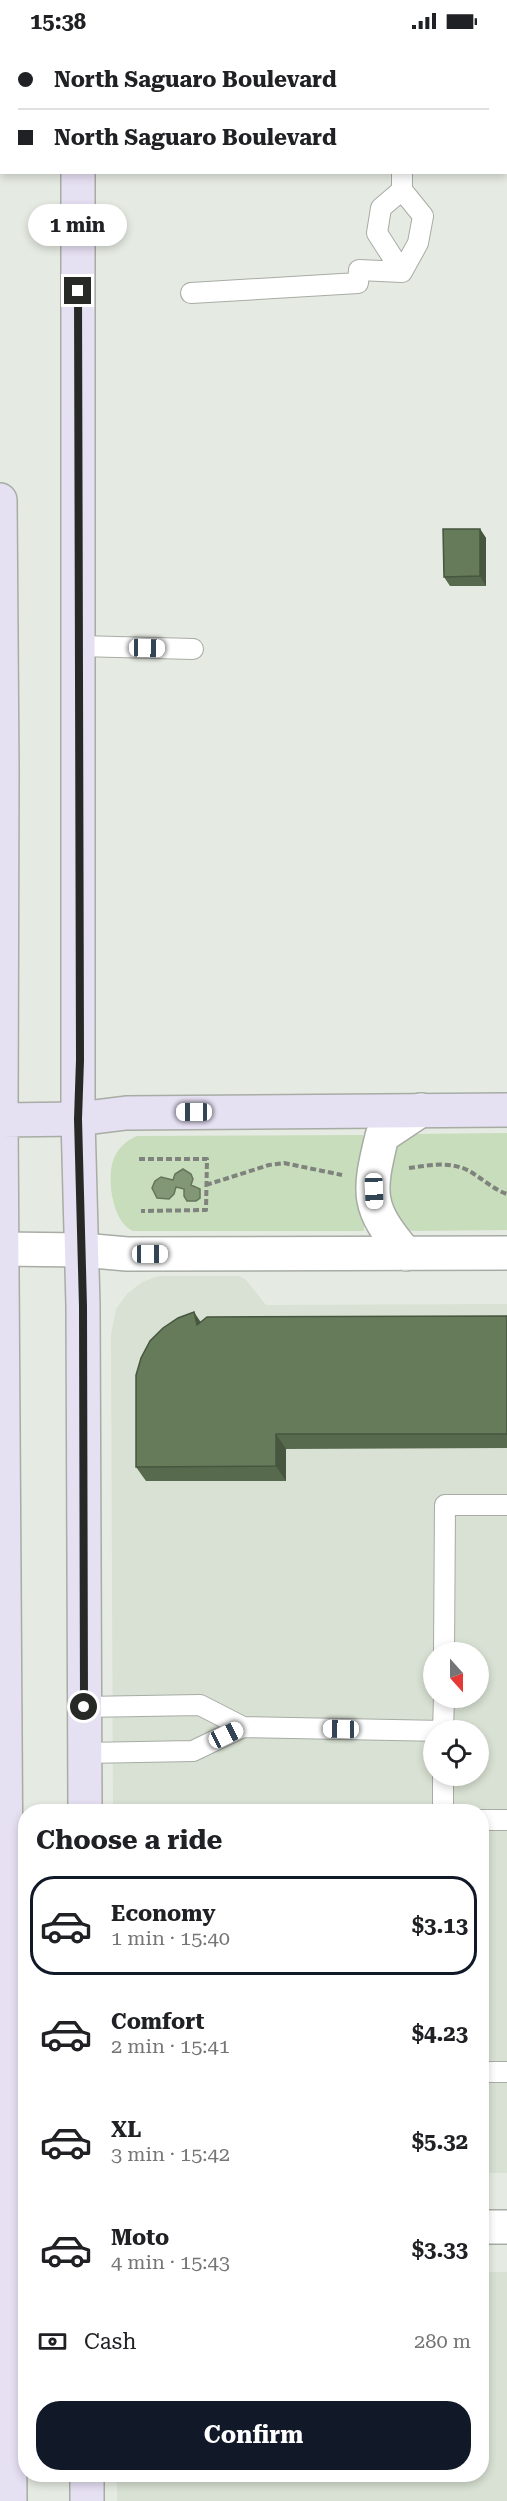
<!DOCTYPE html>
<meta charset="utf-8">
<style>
body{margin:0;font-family:"Roboto Serif",serif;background:#f6f6f6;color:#202124;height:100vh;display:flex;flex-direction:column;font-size:22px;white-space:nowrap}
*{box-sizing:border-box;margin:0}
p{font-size:20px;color:#757577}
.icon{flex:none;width:33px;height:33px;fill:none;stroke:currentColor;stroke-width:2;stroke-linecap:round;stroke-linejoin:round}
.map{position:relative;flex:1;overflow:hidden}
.drawer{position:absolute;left:18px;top:1762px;width:471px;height:678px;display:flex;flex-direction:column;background:#fff;border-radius:24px;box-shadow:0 3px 9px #0003}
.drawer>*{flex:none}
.banner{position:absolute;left:0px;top:0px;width:507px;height:132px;box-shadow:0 3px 9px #0003;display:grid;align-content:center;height:132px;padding:0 18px;background:#fff}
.needle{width:39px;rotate:159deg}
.controls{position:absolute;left:423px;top:1600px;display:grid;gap:12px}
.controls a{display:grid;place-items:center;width:66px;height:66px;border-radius:50%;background:#fff;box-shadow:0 3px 9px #0003;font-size:30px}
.end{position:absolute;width:27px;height:27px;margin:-14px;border:8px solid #272926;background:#fff;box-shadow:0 0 0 3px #fff}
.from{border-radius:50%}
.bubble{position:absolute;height:42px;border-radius:21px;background:#fff;box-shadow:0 3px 9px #0003;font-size:20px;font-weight:700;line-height:42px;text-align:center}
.car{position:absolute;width:18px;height:36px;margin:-18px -9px;border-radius:8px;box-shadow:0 0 4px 2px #0007;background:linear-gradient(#fff 24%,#345 0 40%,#fff 0 76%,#345 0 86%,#fff 0)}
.banner b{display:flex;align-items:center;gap:21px;height:57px;font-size:22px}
.banner b+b{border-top:2px solid #e0e0e0}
.banner i{width:15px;height:15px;background:#202124}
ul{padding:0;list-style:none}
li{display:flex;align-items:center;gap:18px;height:99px;margin:0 12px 9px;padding:0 6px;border:3px solid transparent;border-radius:24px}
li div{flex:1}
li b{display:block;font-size:22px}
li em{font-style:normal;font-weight:700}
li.active{border-color:#111827}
li>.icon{width:54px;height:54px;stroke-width:1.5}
h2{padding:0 18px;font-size:27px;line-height:72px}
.pay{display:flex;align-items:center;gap:15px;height:66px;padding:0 18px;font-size:22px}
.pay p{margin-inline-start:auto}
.cta{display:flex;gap:12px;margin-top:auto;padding:12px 18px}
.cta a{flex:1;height:69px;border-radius:24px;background:#111827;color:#fff;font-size:24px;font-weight:700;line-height:69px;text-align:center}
.status{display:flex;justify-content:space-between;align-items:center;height:42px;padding:0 30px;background:#fff;direction:ltr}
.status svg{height:16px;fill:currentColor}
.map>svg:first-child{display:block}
</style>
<div class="status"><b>15:38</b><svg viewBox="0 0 49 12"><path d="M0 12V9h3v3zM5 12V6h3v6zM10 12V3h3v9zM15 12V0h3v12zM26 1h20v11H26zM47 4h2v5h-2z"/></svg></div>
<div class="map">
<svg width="507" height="2459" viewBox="0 0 507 2459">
<rect width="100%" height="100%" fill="#e5eae2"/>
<path fill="#d8e1d3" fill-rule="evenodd" d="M 159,1234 L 239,1234 L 246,1238 L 266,1263 L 507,1262 L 507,2131 L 482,2131 L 482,1770 L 113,1770 L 111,1293 L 116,1267 L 127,1252 L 142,1240 ZM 434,1611 L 478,1611 L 478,1656 L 434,1656 ZM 434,1689 L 478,1689 L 478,1734 L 434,1734 Z
M 482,2230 L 507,2230 L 507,2459 L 117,2459 L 117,2433 L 482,2433 Z"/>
<path fill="#c7ddbb" d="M 507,1091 L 507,1188 L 412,1189 L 404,1186 L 387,1165 L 390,1107 L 406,1095 L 415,1092 Z
M 363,1093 L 364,1189 L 133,1189 C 111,1180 105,1130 116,1112 C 121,1103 128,1098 137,1094 Z"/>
<path fill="#819775" stroke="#66765d" stroke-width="1.5" d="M 183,1127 L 191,1132 L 193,1137 L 191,1143 L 200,1147 L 200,1156 L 196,1159 L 187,1159 L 184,1154 L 184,1147 L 176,1145 L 174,1152 L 169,1157 L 157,1156 L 152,1146 L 155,1139 L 161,1135 L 173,1138 L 175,1132 Z"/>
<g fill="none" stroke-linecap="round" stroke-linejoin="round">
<g stroke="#a7aca4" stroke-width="22">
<path id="lane" d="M 402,148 L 381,166 L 377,191 L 402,230 L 418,201 L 423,174 L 402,148 L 402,130
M 191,251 L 358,241 L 359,228 L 402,230
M 79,604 L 193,607
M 444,1611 L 445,1463 L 507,1463
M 84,1665 L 200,1663 L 243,1685 L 443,1689
M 443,1689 L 444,1656
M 85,1711 L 193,1709 L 243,1685
M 443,1770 L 443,1734
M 482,1778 L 507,1778
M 482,2030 L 507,2030"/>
</g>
<g stroke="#a7aca4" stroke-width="36">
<path id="street" d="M 506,101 L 507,101
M 2,1207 L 82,1208 L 127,1212 L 507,1211
M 406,1212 C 366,1165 368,1152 382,1094 L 421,1068
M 482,2185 L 507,2185"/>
</g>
<g stroke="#a7aca4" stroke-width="36">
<path id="secondary" d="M 21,0 L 21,2
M 79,2 L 79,0
M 78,130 L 78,1077 L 83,1264 L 85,1770
M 0,458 L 2,728 L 1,1078 L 10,2459
M 1,1078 L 78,1077 L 126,1071 L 507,1068
M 87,2433 L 87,2459"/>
</g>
<path stroke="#7f827d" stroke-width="4" stroke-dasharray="6 3" stroke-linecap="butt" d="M 139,1117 L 207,1117 L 206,1168 L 141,1169
M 409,1126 C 431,1123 454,1118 474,1132 C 485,1139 495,1148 507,1152
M 206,1143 L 269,1123 L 284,1121 L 342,1133"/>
<use href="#lane" stroke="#fff" stroke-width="20"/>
<use href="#street" stroke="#fff" stroke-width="33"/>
<use href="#secondary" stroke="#e6e0f3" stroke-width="33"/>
</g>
<path fill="#586a4d" d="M 480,487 L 486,496 L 486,544 L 450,544 L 444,535 Z
M 507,1274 L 507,1406 L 286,1407 L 286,1439 L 146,1439 L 136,1425 L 201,1280 Z"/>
<path fill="#47563f" d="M 480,487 L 486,496 L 486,544 L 480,534 Z
M 194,1270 L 204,1285 L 197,1283 Z
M 276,1392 L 286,1407 L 286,1439 L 276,1424 Z"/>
<path fill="#667b5a" stroke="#47563f" stroke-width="1.5" d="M 443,487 L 480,487 L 480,534 L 444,535 Z
M 194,1270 L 197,1283 L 207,1275 L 507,1274 L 507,1392 L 276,1392 L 276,1424 L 136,1425 L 136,1333 L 141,1316 L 150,1299 L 163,1286 L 178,1276 Z"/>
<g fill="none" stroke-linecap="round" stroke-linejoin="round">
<path stroke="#272926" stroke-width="8" d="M 78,249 L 80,1018 L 78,1077 L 83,1264 L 84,1665"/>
</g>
</svg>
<div class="controls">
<a><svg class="needle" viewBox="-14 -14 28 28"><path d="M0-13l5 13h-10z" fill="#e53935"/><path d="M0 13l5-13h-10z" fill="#757577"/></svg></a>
<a><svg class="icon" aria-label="locate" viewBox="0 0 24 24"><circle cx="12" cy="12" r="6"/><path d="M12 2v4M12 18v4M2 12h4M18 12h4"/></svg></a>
</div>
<i class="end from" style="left:84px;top:1665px"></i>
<i class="end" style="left:78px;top:249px"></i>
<div class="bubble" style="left:28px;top:162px;width:99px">1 min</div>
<i class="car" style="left:147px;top:606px;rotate:91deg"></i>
<i class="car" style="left:194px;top:1070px;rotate:270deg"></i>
<i class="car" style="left:374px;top:1149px;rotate:178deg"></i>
<i class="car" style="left:150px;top:1212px;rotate:90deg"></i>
<i class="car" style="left:341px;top:1687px;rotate:271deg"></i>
<i class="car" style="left:226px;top:1693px;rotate:64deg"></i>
<div class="banner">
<b><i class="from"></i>North Saguaro Boulevard</b>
<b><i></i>North Saguaro Boulevard</b>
</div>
<section class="drawer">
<h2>Choose a ride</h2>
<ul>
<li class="active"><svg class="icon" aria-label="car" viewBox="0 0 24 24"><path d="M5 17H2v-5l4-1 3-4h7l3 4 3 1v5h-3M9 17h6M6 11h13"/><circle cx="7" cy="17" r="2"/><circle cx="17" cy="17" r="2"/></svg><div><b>Economy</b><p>1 min · 15:40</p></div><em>$3.13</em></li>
<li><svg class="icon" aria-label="car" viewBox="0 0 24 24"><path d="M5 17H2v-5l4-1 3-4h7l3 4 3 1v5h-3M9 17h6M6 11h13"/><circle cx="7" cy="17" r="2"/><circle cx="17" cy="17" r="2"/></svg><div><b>Comfort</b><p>2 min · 15:41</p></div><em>$4.23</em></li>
<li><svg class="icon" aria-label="car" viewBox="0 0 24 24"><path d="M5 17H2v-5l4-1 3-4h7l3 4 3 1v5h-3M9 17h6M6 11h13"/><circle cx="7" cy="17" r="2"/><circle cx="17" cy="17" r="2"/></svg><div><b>XL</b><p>3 min · 15:42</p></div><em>$5.32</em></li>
<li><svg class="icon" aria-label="car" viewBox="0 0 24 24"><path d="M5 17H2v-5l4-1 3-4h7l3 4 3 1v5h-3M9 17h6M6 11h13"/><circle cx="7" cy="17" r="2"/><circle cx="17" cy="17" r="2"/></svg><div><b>Moto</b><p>4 min · 15:43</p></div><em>$3.33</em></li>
</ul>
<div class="pay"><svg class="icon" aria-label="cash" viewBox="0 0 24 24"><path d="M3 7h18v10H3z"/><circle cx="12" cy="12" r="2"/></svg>Cash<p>280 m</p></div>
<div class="cta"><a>Confirm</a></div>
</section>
</div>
